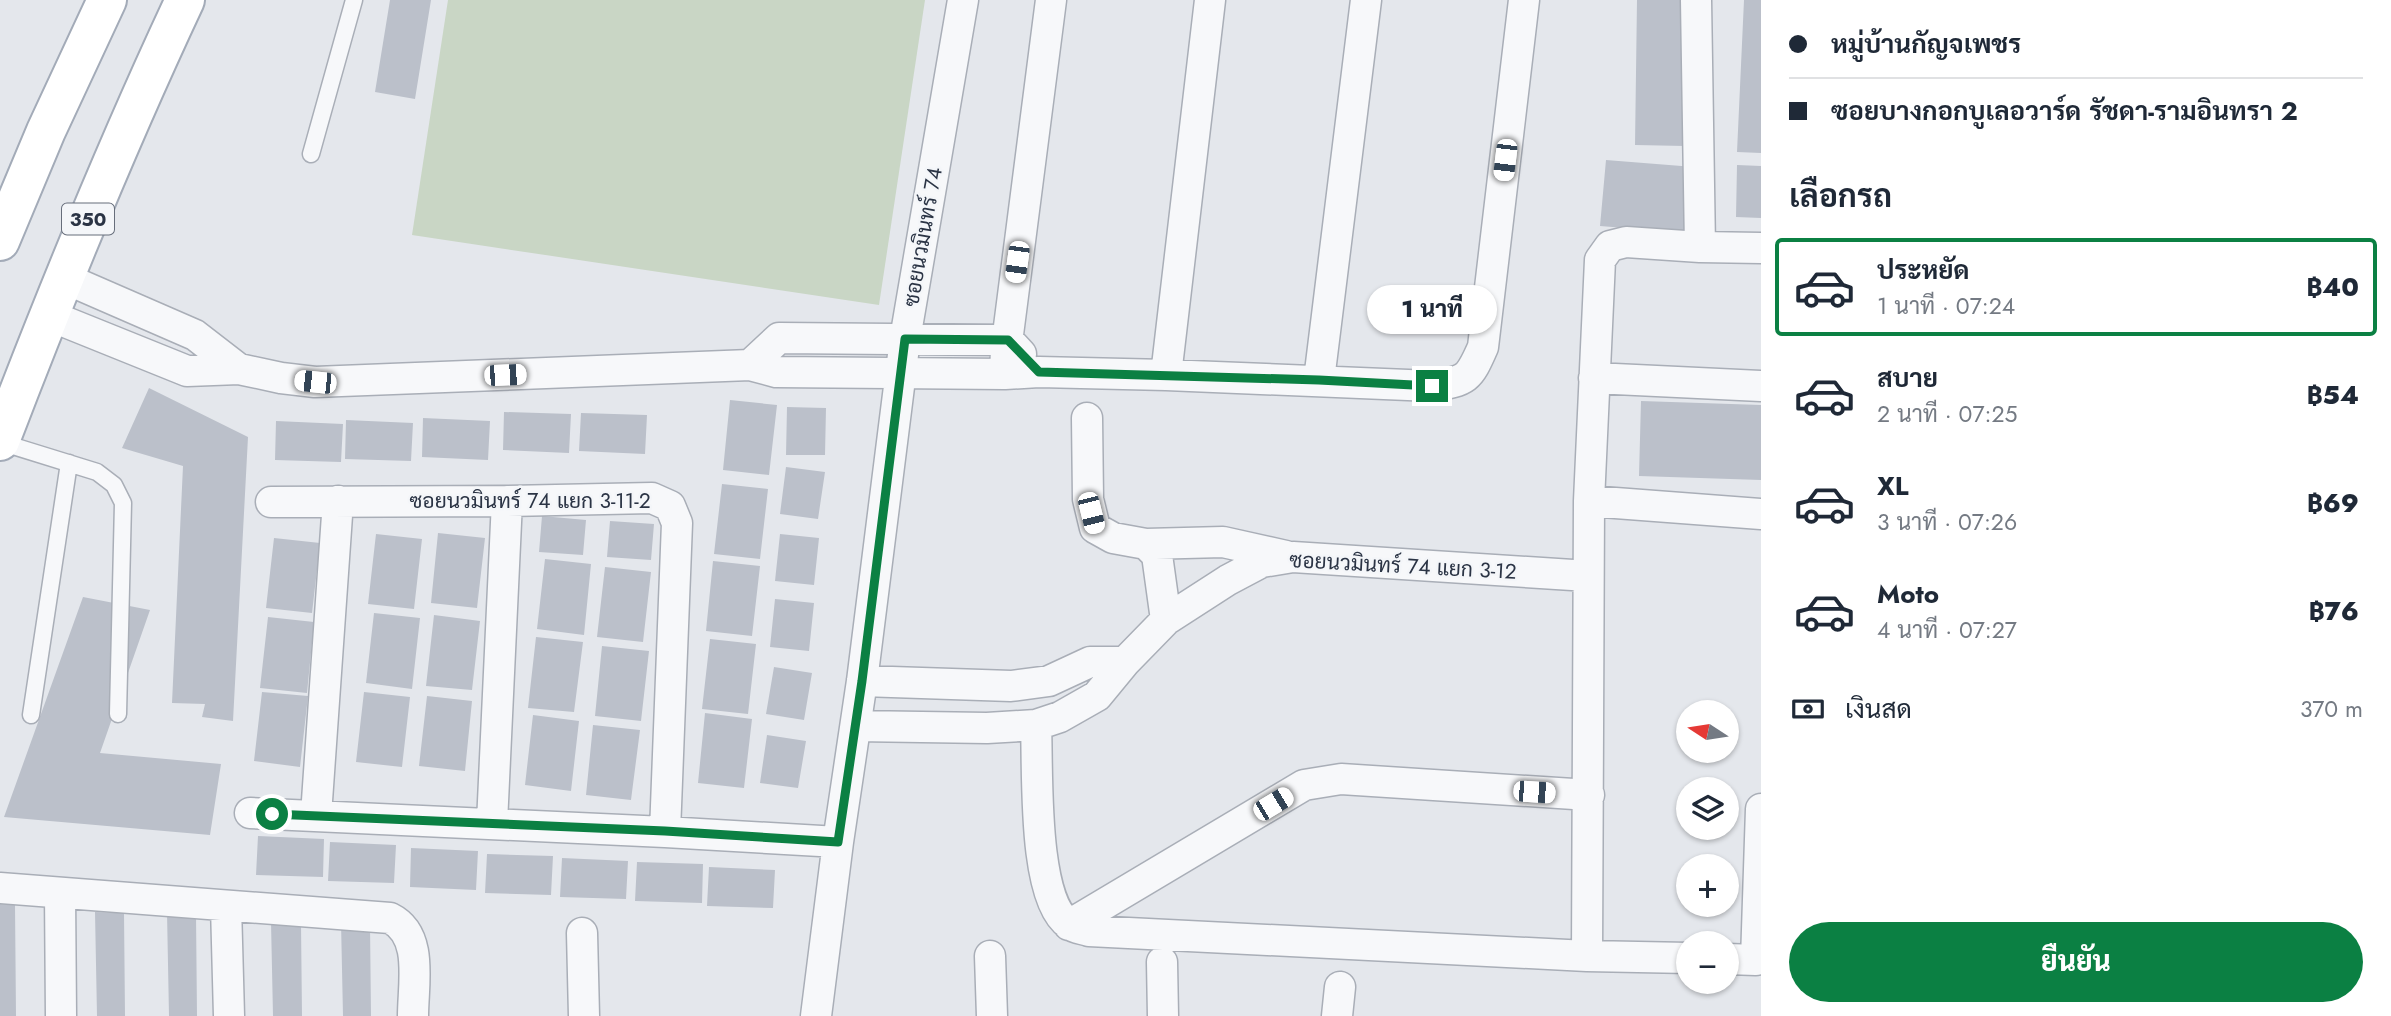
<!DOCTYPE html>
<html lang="th">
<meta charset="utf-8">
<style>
body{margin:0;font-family:Jost,Sarabun,sans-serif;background:#f6f6f7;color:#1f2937;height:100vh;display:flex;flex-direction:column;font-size:26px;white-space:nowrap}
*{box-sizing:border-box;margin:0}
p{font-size:23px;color:#747a83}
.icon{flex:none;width:38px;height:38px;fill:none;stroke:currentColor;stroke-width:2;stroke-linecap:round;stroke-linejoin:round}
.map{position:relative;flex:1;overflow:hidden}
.drawer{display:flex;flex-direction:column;background:#fff;width:630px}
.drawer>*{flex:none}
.hud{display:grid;align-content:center;height:154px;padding:0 28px;background:#fff}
.needle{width:46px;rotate:282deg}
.fabs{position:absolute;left:1676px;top:700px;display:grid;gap:14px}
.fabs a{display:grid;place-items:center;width:63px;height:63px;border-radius:50%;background:#fff;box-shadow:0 2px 5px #0004;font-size:35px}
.end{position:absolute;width:32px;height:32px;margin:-16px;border:9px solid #0b8043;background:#fff;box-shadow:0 0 0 4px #fff}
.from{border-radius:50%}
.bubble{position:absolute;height:49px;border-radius:24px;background:#fff;box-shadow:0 2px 5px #0004;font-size:23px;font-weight:800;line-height:49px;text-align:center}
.car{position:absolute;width:21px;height:42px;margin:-21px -10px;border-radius:9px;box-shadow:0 0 5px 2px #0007;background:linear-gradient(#fff 24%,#345 0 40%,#fff 0 76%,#345 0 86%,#fff 0)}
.hud b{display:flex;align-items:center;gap:24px;height:66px;font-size:26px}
.hud b+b{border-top:2px solid #e0e1e3}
.hud i{width:18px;height:18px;background:#1f2937}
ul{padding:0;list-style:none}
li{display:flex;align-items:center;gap:21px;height:98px;margin:0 14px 10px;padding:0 14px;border:4px solid transparent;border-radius:7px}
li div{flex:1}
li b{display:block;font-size:26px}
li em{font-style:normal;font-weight:800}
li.active{border-color:#0b8043}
li>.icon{width:63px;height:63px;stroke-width:1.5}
h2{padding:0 28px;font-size:32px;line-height:84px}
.pay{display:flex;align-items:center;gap:18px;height:77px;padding:0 28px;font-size:26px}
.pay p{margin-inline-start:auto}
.cta{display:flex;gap:14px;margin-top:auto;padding:14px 28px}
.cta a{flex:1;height:80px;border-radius:42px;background:#0b8043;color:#fff;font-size:28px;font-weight:800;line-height:80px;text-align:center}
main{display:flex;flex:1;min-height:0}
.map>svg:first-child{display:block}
</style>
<main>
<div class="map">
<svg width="1761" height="1016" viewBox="0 0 1761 1016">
<rect width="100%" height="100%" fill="#e4e7ec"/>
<path fill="#c9d6c5" d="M 448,0 L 925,0 L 879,305 L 412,235 Z"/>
<path fill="#bbc0ca" d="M 390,0 L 431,0 L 415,99 L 375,92 Z
M 1637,0 L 1687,0 L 1685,146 L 1635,145 Z
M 1744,0 L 1761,0 L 1761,153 L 1737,152 Z
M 1606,160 L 1694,167 L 1688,233 L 1600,226 Z
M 1737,165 L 1761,166 L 1761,218 L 1736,217 Z
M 149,388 L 248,437 L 233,721 L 202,717 L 205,704 L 172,703 L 183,466 L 122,448 Z
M 730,400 L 777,405 L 769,475 L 723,470 Z
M 1641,401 L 1761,405 L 1761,480 L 1639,476 Z
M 787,407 L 826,408 L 825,455 L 786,455 Z
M 504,412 L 571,414 L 569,453 L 503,450 Z
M 581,413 L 647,415 L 645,454 L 579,451 Z
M 423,418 L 490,421 L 488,460 L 422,457 Z
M 346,420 L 413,423 L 411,461 L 345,459 Z
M 276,421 L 343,424 L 341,462 L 275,460 Z
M 786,467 L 825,472 L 818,519 L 780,514 Z
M 722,484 L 768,489 L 760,559 L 714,554 Z
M 542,516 L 586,520 L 583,555 L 539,552 Z
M 610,521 L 654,524 L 651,560 L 607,557 Z
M 438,533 L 485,538 L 477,608 L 431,603 Z
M 376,534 L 422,539 L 414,609 L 368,604 Z
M 780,534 L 819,538 L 814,585 L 775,581 Z
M 274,538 L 320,543 L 312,613 L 266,608 Z
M 545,559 L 591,564 L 584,635 L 537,629 Z
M 713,561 L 760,566 L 752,636 L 706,631 Z
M 605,567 L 651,572 L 643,642 L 597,637 Z
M 83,597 L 150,610 L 100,753 L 221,764 L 210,835 L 4,817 Z
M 775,599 L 814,603 L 809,651 L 770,647 Z
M 374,613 L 420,618 L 412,689 L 366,683 Z
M 434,615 L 480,621 L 472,690 L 426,686 Z
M 268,617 L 314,622 L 307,693 L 260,688 Z
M 536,637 L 583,642 L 574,712 L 528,708 Z
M 710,639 L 756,644 L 748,714 L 702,709 Z
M 602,646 L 649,651 L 641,721 L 595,716 Z
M 774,667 L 812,673 L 804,720 L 766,714 Z
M 262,692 L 308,696 L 300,767 L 254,761 Z
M 364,692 L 410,697 L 402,767 L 356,762 Z
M 427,696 L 472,701 L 465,771 L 419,766 Z
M 705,713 L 752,719 L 744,788 L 698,783 Z
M 533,715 L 579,721 L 571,791 L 525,785 Z
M 593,725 L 640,730 L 631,800 L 586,795 Z
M 767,735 L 806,741 L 798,788 L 760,783 Z
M 258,836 L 324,839 L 323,877 L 256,875 Z
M 330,842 L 396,845 L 394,883 L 328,881 Z
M 411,848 L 478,851 L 476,890 L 410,887 Z
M 487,854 L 553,856 L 551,895 L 485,893 Z
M 562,858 L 628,861 L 626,899 L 560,897 Z
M 637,862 L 703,864 L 702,903 L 635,901 Z
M 709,867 L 775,870 L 773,908 L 707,906 Z
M 0,904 L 15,905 L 16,1016 L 0,1016 Z
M 95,912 L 124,913 L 125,1016 L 97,1016 Z
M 167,912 L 196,914 L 197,1016 L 169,1016 Z
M 271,922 L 301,924 L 302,1016 L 273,1016 Z
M 341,922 L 370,924 L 371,1016 L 343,1016 Z"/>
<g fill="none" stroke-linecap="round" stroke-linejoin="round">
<g stroke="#a9aeb7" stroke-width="19">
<path id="service" d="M 311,154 L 354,0
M 0,442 L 97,472 L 114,485 L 123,503 L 118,714
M 31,715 L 69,463"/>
</g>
<g stroke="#a9aeb7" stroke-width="33">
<path id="minor" d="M 1696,0 L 1700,247
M 64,278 L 195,335 L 239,369
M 48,315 L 187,371 L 239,369 L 281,378 L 315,382 L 750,365 L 776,372 L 1005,374 L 1039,372 L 1166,375 L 1432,386 C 1467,381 1469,379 1483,347 L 1524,0
M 750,365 L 779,338 L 1008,340 L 1021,354
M 1005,374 L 1006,350 L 1051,0
M 1166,375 L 1210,0
M 1594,378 L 1761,386
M 1319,380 L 1366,0
M 1087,418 L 1088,499 L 1095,528 L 1113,538 L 1146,544 L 1157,555 L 1166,620
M 1589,501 L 1761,514
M 271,502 L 507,501 L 652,498 L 670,506 L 677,523 L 665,832
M 1146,544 L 1223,542 L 1286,556
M 862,681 L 1011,686 L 1049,681 L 1090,662 L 1125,662
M 1036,725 C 1038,768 1032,900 1069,924 C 1074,928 1083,929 1089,931 L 1587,956 L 1689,958
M 856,726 L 987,728 L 1036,725 L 1060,717 L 1097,696 L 1125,662 L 1166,620 L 1228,580 L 1262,562 L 1293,557 L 1588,576
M 250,813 L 665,832 L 838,842
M 316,815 L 338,501
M 492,823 L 507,501
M 0,888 L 390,918 C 424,935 413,983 413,1016
M 60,893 L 61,1016
M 226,906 L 229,1016
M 1069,925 L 1304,785 L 1341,779 L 1589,795
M 582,933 L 584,1016
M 990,956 L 992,1016
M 1587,956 L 1589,501 L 1600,260 L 1610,246 L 1626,242 L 1700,247 L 1761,248
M 1727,959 L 1756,960 L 1761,809
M 1162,962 L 1163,1016
M 816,1016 L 838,842 L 862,681 L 905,339 L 963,0
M 1337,1016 L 1340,987"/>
</g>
<g stroke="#a3abb8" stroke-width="42">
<path id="primary" d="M 0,241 L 46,131 L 107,0
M 0,441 C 57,292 117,145 185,0"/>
</g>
<use href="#service" stroke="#f7f8fa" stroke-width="16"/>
<use href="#minor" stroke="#f7f8fa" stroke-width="30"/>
<use href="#primary" stroke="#fff" stroke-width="38"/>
</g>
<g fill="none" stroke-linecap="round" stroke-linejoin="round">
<path stroke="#0b8043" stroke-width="9" d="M 272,814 L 665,831 L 838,842 L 862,681 L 905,339 L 1008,340 L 1039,372 L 1319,380 L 1432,386"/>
</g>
<g text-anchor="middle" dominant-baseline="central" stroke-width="5" stroke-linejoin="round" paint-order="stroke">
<rect fill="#f4f6f9" stroke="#676e7b" stroke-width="2" x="62" y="203.5" width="52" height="31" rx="5"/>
<g font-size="19" font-weight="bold" fill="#2b3445">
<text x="88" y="219">350</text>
</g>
<g font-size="21" fill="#2b3445" stroke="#f4f6f9">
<text transform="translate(923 237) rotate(-80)">ซอยนวมินทร์ 74</text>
<text x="530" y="501">ซอยนวมินทร์ 74 แยก 3-11-2</text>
<text transform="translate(1403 566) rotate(3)">ซอยนวมินทร์ 74 แยก 3-12</text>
</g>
</g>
</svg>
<div class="fabs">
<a><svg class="needle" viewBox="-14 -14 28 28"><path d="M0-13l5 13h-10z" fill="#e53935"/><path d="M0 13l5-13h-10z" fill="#747a83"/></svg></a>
<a><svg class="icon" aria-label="layers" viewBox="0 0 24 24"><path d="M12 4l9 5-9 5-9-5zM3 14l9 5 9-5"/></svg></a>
<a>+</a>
<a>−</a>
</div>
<i class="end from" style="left:272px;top:814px"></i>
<i class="end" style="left:1432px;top:386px"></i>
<div class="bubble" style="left:1367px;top:285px;width:130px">1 นาที</div>
<i class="car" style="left:1505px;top:160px;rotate:187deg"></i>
<i class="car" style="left:1017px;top:262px;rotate:188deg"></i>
<i class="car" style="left:505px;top:375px;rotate:88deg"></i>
<i class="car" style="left:315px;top:382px;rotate:276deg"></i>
<i class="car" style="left:1091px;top:513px;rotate:166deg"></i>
<i class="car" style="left:1534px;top:792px;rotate:94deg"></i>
<i class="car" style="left:1273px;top:804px;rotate:59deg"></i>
</div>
<section class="drawer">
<div class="hud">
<b><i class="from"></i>หมู่บ้านกัญจเพชร</b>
<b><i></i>ซอยบางกอกบูเลอวาร์ด รัชดา-รามอินทรา 2</b>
</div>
<h2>เลือกรถ</h2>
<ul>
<li class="active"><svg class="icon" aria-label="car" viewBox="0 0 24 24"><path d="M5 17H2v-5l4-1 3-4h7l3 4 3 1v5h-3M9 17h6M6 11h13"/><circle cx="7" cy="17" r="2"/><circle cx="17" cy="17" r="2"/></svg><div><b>ประหยัด</b><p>1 นาที · 07:24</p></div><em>฿40</em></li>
<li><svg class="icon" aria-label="car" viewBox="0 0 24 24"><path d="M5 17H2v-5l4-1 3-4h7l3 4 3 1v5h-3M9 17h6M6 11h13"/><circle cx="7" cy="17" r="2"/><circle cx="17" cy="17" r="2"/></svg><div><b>สบาย</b><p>2 นาที · 07:25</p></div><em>฿54</em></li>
<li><svg class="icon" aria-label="car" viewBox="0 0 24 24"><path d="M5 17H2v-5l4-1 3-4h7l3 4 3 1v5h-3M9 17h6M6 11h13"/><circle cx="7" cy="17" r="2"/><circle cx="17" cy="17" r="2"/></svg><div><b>XL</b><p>3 นาที · 07:26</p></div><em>฿69</em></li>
<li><svg class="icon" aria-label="car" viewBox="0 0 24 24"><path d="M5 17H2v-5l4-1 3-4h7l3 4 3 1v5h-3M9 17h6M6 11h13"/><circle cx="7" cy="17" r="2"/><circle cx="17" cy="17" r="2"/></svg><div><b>Moto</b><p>4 นาที · 07:27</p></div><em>฿76</em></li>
</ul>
<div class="pay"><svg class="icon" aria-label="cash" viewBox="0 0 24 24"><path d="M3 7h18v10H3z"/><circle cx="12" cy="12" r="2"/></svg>เงินสด<p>370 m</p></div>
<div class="cta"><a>ยืนยัน</a></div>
</section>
</main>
